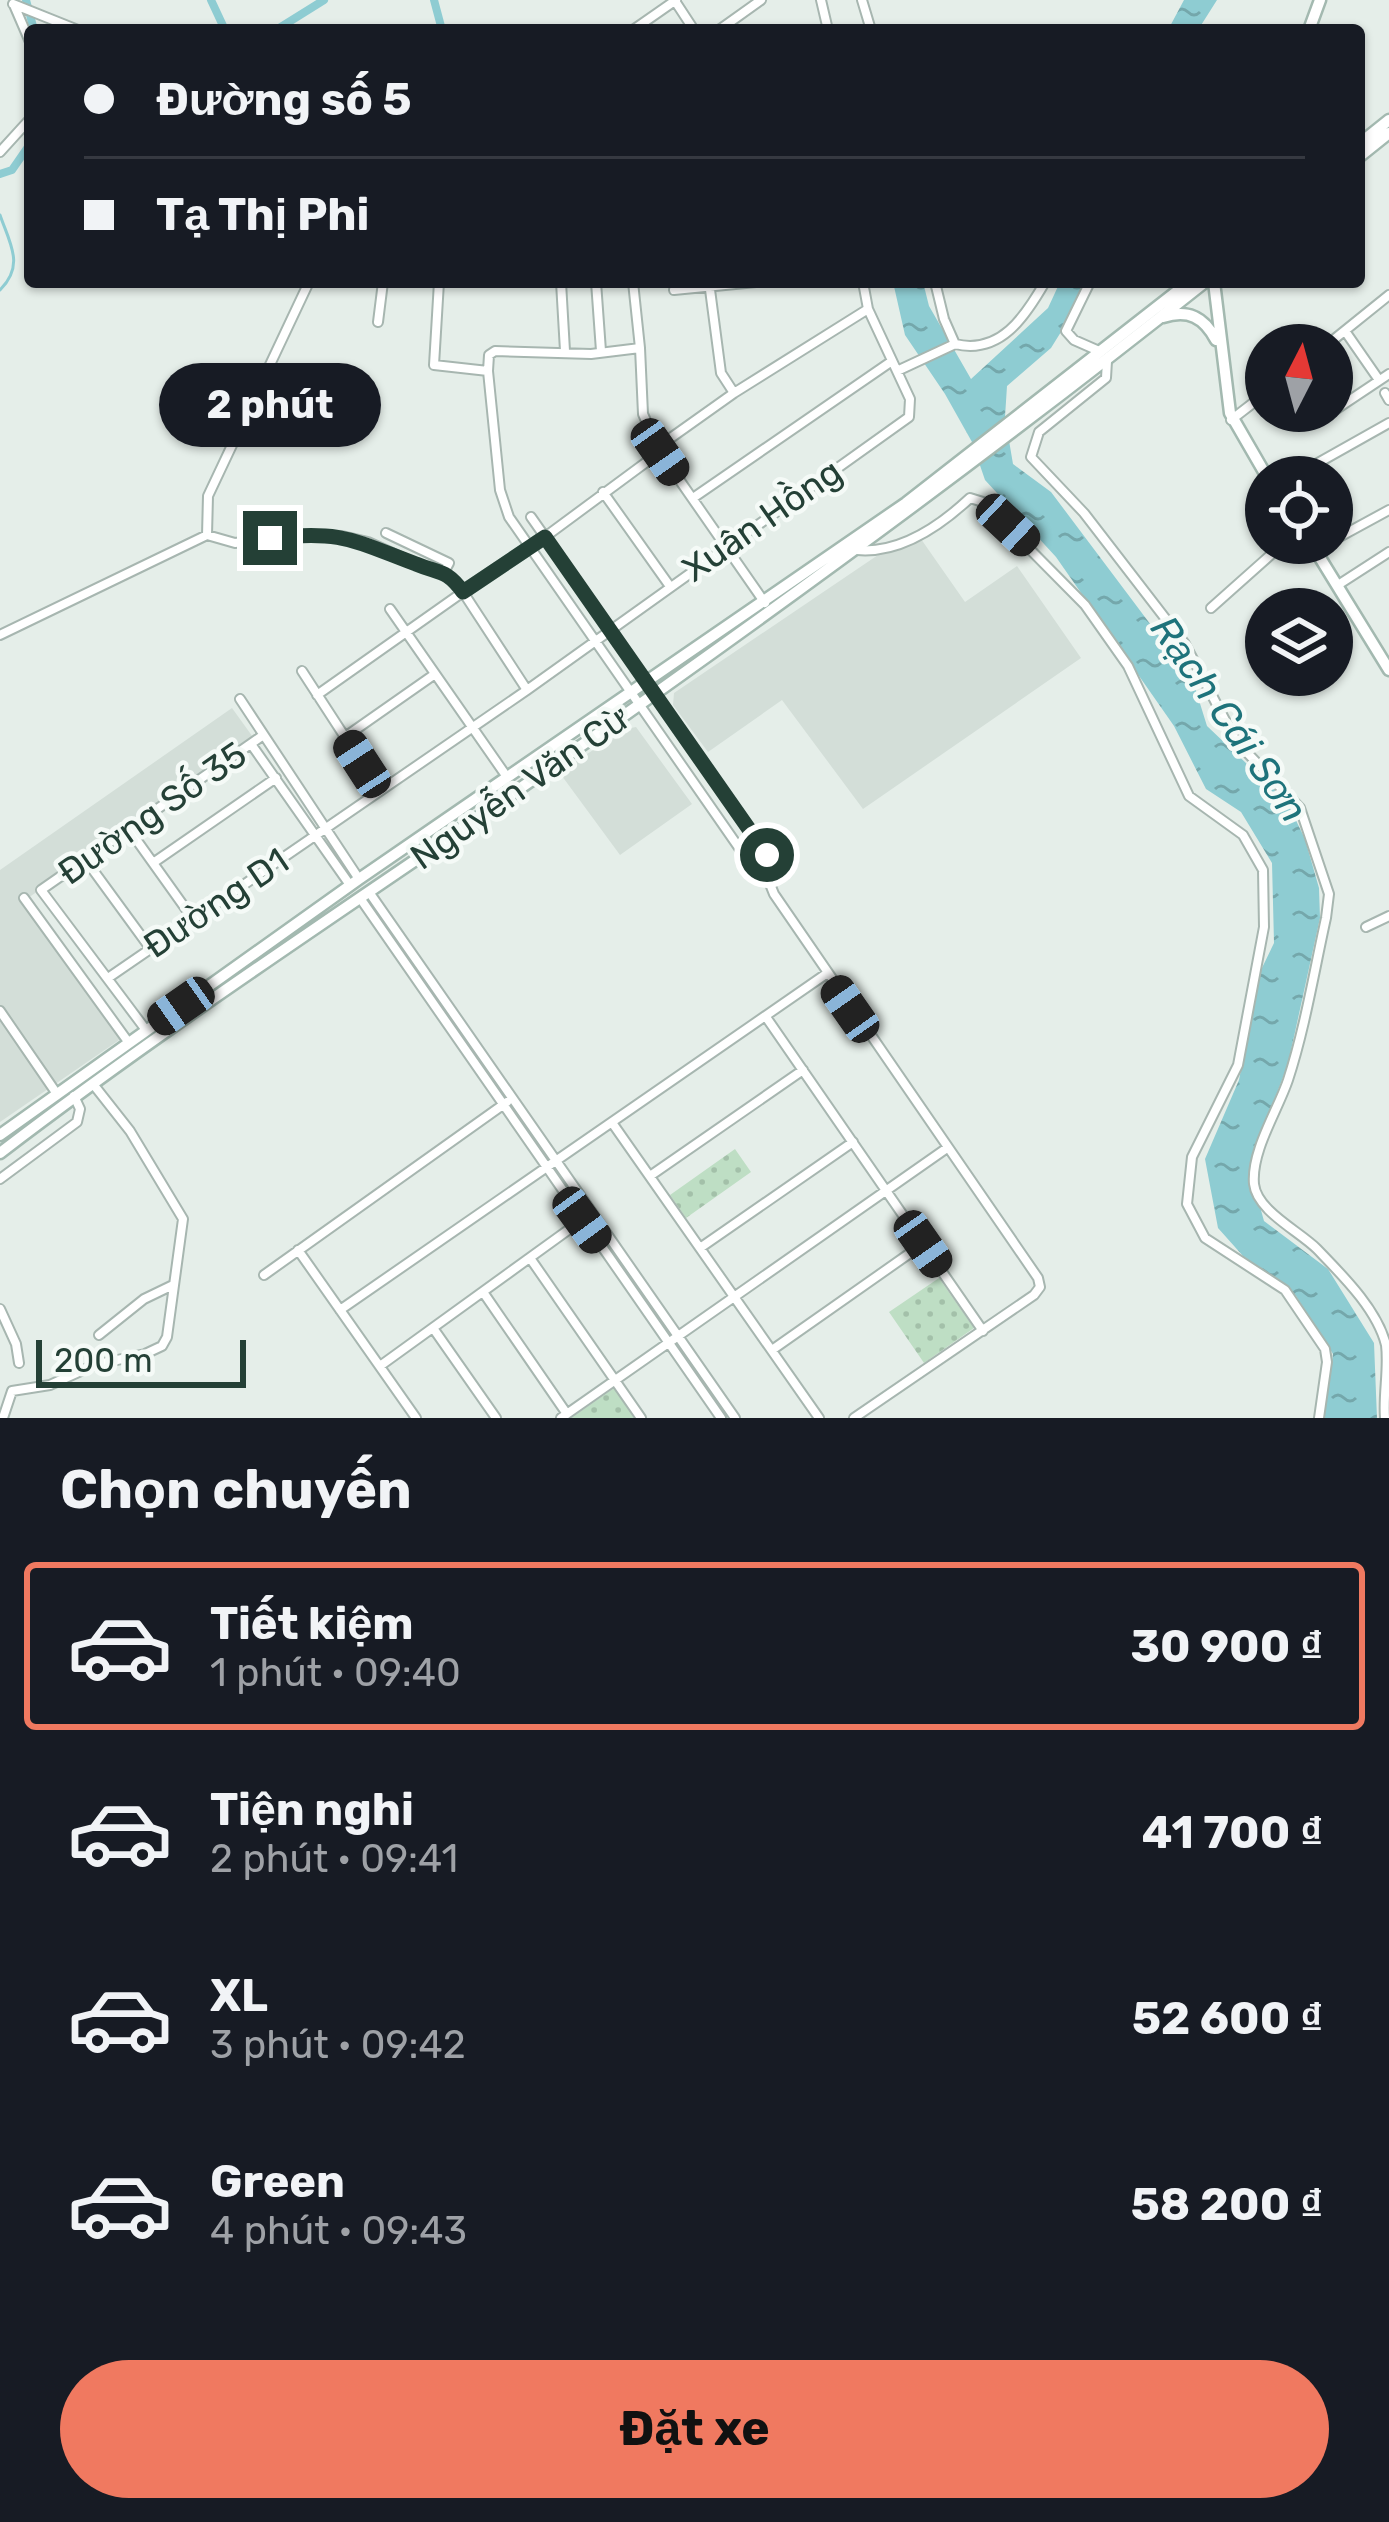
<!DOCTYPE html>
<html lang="vi">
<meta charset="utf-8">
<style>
body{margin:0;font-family:Rubik,sans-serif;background:#242831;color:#f1f3f6;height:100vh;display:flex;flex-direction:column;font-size:45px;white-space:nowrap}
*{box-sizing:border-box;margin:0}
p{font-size:39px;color:#9ea1a6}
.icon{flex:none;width:66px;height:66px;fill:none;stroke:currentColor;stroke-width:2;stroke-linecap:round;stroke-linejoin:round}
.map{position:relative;height:1418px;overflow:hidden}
.side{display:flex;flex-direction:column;background:#171b24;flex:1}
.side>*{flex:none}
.banner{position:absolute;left:24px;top:24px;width:1341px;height:264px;border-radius:12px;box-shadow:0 3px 9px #0004;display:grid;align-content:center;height:264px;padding:0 60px;background:#171b24}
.needle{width:78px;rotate:6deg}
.buttons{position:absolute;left:1245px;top:324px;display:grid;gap:24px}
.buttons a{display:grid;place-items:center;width:108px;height:108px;border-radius:50%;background:#171b24;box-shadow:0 3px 9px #0004;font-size:60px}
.scale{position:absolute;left:36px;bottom:30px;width:210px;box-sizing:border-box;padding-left:12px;border:6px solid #244036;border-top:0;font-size:33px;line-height:42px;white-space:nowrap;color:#244036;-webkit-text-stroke:9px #f5faf7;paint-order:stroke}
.end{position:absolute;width:54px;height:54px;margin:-27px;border:15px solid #244036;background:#fff;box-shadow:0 0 0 6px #fff}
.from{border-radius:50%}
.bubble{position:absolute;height:84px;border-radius:42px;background:#171b24;box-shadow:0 3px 9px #0004;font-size:39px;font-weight:700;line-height:84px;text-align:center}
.car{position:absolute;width:36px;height:72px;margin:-36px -18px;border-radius:15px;box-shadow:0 0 9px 3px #0007;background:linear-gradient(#222 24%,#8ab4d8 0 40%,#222 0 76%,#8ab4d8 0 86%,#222 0)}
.banner b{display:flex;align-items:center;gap:42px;height:114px;font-size:45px}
.banner b+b{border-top:3px solid #363941}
.banner i{width:30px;height:30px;background:#f1f3f6}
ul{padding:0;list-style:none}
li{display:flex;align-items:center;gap:36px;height:168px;margin:0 24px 18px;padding:0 36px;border:6px solid transparent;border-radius:12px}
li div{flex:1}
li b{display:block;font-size:45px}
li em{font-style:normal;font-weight:700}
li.selected{border-color:#f07960}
li>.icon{width:108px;height:108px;stroke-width:1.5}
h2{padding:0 60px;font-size:54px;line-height:144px}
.button{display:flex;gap:24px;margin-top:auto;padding:24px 60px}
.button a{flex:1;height:138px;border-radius:72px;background:#f07960;color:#111;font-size:48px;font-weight:700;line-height:138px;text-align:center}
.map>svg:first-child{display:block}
</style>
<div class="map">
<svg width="1389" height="1418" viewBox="0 0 1389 1418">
<defs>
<pattern id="grass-dots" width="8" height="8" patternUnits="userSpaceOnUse" patternTransform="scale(3)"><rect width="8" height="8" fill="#bedec4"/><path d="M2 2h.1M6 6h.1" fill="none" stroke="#a3c0a9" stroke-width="1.8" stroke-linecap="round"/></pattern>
<pattern id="water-ripples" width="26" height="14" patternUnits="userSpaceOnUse" patternTransform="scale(3)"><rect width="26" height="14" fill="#8eccd2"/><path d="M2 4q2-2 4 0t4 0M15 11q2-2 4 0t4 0" fill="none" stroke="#74a7ab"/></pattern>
</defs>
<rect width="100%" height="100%" fill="#e5eee9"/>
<path fill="#d3ded8" d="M 921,539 L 965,602 L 1017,566 L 1081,658 L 863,809 L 782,700 L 708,752 L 673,705 L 674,693 L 878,555 Z
M 232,708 L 255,740 L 28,898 L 125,1036 L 0,1122 L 0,870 Z
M 636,727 L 692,804 L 620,855 L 559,772 L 626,729 Z"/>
<path fill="url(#grass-dots)" d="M 735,1149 L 751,1172 L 686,1218 L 670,1195 Z
M 939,1278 L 974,1328 L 924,1363 L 889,1312 Z
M 614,1388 L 635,1418 L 571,1418 Z"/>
<path fill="url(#water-ripples)" d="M 1184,0 L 1217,0 L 1198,30 L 1168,30 Z
M 893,282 L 923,282 L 929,306 L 971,379 L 1048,308 L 1060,282 L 1092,282 L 1051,348 L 1007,386 L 1005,417 L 1013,464 L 1051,492 L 1193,681 L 1207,726 L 1287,802 L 1305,839 L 1319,888 L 1320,918 L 1288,1064 L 1249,1167 L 1264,1221 L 1328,1269 L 1374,1343 L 1377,1418 L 1323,1418 L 1333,1354 L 1296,1296 L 1243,1256 L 1218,1228 L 1205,1159 L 1239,1080 L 1260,972 L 1274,943 L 1272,863 L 1241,812 L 1206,789 L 1174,726 L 1056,557 L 985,480 L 972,442 L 945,394 L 905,335 Z"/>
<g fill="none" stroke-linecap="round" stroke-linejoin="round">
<path stroke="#8eccd2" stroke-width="3" d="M 0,215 C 10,244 25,265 0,290"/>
<path stroke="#8eccd2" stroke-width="8" d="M 26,0 L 34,30
M 211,0 L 225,30
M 434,0 L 442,30
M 276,30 L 324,0
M 0,174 L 12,170 L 30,144"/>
<g stroke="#a7b6b0" stroke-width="12">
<path id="street" d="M 821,0 L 828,30
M 862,0 L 871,30
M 675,1 L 694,30
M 13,4 L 78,30
M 14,5 L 30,42
M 633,30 L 676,0
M 719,30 L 761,0
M 0,152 L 30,119
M 439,282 L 434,365 L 488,371 L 500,490 L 509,517 L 751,865 L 764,869
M 561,282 L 565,351
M 596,282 L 601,351
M 709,282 L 721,373 L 734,393 L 868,309
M 935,282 L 944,319 L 955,344 C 1000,355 1025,317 1045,282
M 1090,282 L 1066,331 L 1074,340 L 1099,351
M 674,290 L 756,282
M 378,322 L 383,282
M 1345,331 L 1379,380
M 1327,345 L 1389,295
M 640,348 L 643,414 L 660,452 L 765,603
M 1107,361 L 1106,378 L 1039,432 L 1031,457 L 1084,513 L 1185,644 L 1236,741 L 1300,808 L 1329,894 L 1326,918 C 1314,972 1305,1028 1288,1080 C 1278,1110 1251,1151 1254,1184 C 1257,1211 1299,1231 1317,1249 C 1342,1275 1377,1309 1386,1345 C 1389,1369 1383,1394 1385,1418
M 488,371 L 489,355 L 495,351 L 591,354 L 640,348 L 633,282
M 897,371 L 955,344
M 1385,393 L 1389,400
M 1329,414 L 1389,374
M 1231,420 L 1266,393
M 658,447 L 734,393
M 1293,477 L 1389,423
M 603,492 L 669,585
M 693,498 L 892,361
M 531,517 L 752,832 L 767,855 L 764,869 L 774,894 L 1038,1278 L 1040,1287 L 1034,1295 L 854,1418
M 386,533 L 449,563 L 444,572
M 207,535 L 208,496 L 309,282
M 545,537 L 660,452
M 1332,541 L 1389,510
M 857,550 C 900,554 940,526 970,498 L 983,502 L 1085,605 L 1128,666 L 1189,796 L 1243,835 L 1263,870 L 1264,927 L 1238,1065 L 1192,1157 L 1187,1204 L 1205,1238 L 1285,1290 L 1325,1349 L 1327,1362 L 1319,1418
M 1338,585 L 1389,552
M 1211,608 L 1284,543
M 390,609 L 507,777
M 0,635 L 207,535 L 235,543 L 299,535 L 342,536 L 368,542 L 423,567 L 441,570 L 463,592 L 527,690
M 302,671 L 380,791
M 317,695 L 463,592
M 240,699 L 359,879
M 345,737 L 435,674
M 251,744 L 350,885
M 128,828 L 193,919
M 85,859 L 150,948
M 153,863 L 276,778
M 369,892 L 735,1418
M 24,898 L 129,1043
M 360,898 L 721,1418
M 1366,927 L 1389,916
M 108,978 L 527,690 L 909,417 L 910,399 L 868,309 L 863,282
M 0,1011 L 57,1094
M 766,1017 L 983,1331
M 146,1030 L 41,890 L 262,736
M 613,1124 L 819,1418
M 650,1176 L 803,1070
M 0,1179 L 77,1122 L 80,1109 L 74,1096
M 700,1248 L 853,1142
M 298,1250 L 416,1418
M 530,1258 L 641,1418
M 264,1275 L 507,1102
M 483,1292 L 567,1414
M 0,1309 L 16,1344 L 19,1363
M 340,1310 L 826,974
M 433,1328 L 496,1418
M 99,1335 L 144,1299 L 173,1285
M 772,1350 L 923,1244
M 380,1366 L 582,1220
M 3,1418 L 12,1391 L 50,1385 L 94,1365 L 145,1354 L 162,1346 L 167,1337 L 183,1219 L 130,1131 L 93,1084
M 561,1418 L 947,1148"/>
</g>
<g stroke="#a3b9b0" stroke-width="15">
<path id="secondary" d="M 1309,30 L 1320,0
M 1359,144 L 1389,120
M 1359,157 L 1389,133
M 1214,282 L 1230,413 L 1267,477
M 1163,317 C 1188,309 1204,317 1216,340
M 1311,543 L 1389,670
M 463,592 L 545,537
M 0,1135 L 359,879 L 906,503 L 1189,282
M 0,1153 C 166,1026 341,912 512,794 C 748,630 980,461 1205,282"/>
</g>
<use href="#street" stroke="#fff" stroke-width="8"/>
<use href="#secondary" stroke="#fff" stroke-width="10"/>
</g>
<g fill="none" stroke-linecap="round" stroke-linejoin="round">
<path stroke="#244036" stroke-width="15" d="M 270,538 C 342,530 352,540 416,564 C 440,574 446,569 463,592 L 545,537 L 767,855"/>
</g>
<g text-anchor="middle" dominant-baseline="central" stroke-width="9" stroke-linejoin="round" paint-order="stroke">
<g font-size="36" fill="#244036" stroke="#f5faf7">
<text transform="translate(762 520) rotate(-35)">Xuân Hồng</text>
<text transform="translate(520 787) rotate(-35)">Nguyễn Văn Cừ</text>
<text transform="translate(152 813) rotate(-35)">Đường Số 35</text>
<text transform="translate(216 903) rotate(-34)">Đường D1</text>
</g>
<g font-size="39" font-style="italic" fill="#1e737b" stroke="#f5faf7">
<text transform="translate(1229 719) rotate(55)">Rạch Cái Sơn</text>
</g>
</g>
</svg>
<div class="buttons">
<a><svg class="needle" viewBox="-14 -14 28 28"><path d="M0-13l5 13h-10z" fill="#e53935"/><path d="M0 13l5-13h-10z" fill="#9ea1a6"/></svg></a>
<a><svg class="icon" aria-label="locate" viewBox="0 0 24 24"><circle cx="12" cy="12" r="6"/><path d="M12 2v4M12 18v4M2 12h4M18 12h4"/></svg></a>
<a><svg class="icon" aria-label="layers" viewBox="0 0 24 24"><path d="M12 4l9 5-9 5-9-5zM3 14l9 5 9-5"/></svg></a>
</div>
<div class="scale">200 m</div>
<i class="end from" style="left:767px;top:855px"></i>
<i class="end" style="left:270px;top:538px"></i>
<div class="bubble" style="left:159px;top:363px;width:222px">2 phút</div>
<i class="car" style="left:660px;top:452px;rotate:145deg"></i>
<i class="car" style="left:1008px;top:525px;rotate:133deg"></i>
<i class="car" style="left:362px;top:764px;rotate:327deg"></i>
<i class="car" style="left:181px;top:1006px;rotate:235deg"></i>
<i class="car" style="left:850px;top:1009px;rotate:325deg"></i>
<i class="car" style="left:582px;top:1220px;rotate:144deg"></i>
<i class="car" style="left:923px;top:1244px;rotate:145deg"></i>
<div class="banner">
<b><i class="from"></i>Đường số 5</b>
<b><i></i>Tạ Thị Phi</b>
</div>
</div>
<section class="side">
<h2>Chọn chuyến</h2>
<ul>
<li class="selected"><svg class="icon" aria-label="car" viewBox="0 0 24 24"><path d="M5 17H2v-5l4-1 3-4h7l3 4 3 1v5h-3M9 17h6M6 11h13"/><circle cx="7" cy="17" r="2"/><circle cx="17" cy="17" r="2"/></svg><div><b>Tiết kiệm</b><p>1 phút · 09:40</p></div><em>30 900 ₫</em></li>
<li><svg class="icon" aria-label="car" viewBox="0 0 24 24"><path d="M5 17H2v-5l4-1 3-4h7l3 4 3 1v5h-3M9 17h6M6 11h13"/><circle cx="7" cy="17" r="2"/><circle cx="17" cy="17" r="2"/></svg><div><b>Tiện nghi</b><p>2 phút · 09:41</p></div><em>41 700 ₫</em></li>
<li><svg class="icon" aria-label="car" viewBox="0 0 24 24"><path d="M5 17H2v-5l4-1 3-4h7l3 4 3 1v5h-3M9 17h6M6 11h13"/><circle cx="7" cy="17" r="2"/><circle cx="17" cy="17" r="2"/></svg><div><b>XL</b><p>3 phút · 09:42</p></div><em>52 600 ₫</em></li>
<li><svg class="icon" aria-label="car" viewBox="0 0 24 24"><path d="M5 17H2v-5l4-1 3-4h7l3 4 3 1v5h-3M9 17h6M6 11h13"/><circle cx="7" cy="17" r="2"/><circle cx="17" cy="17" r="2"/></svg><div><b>Green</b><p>4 phút · 09:43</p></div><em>58 200 ₫</em></li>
</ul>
<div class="button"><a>Đặt xe</a></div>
</section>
